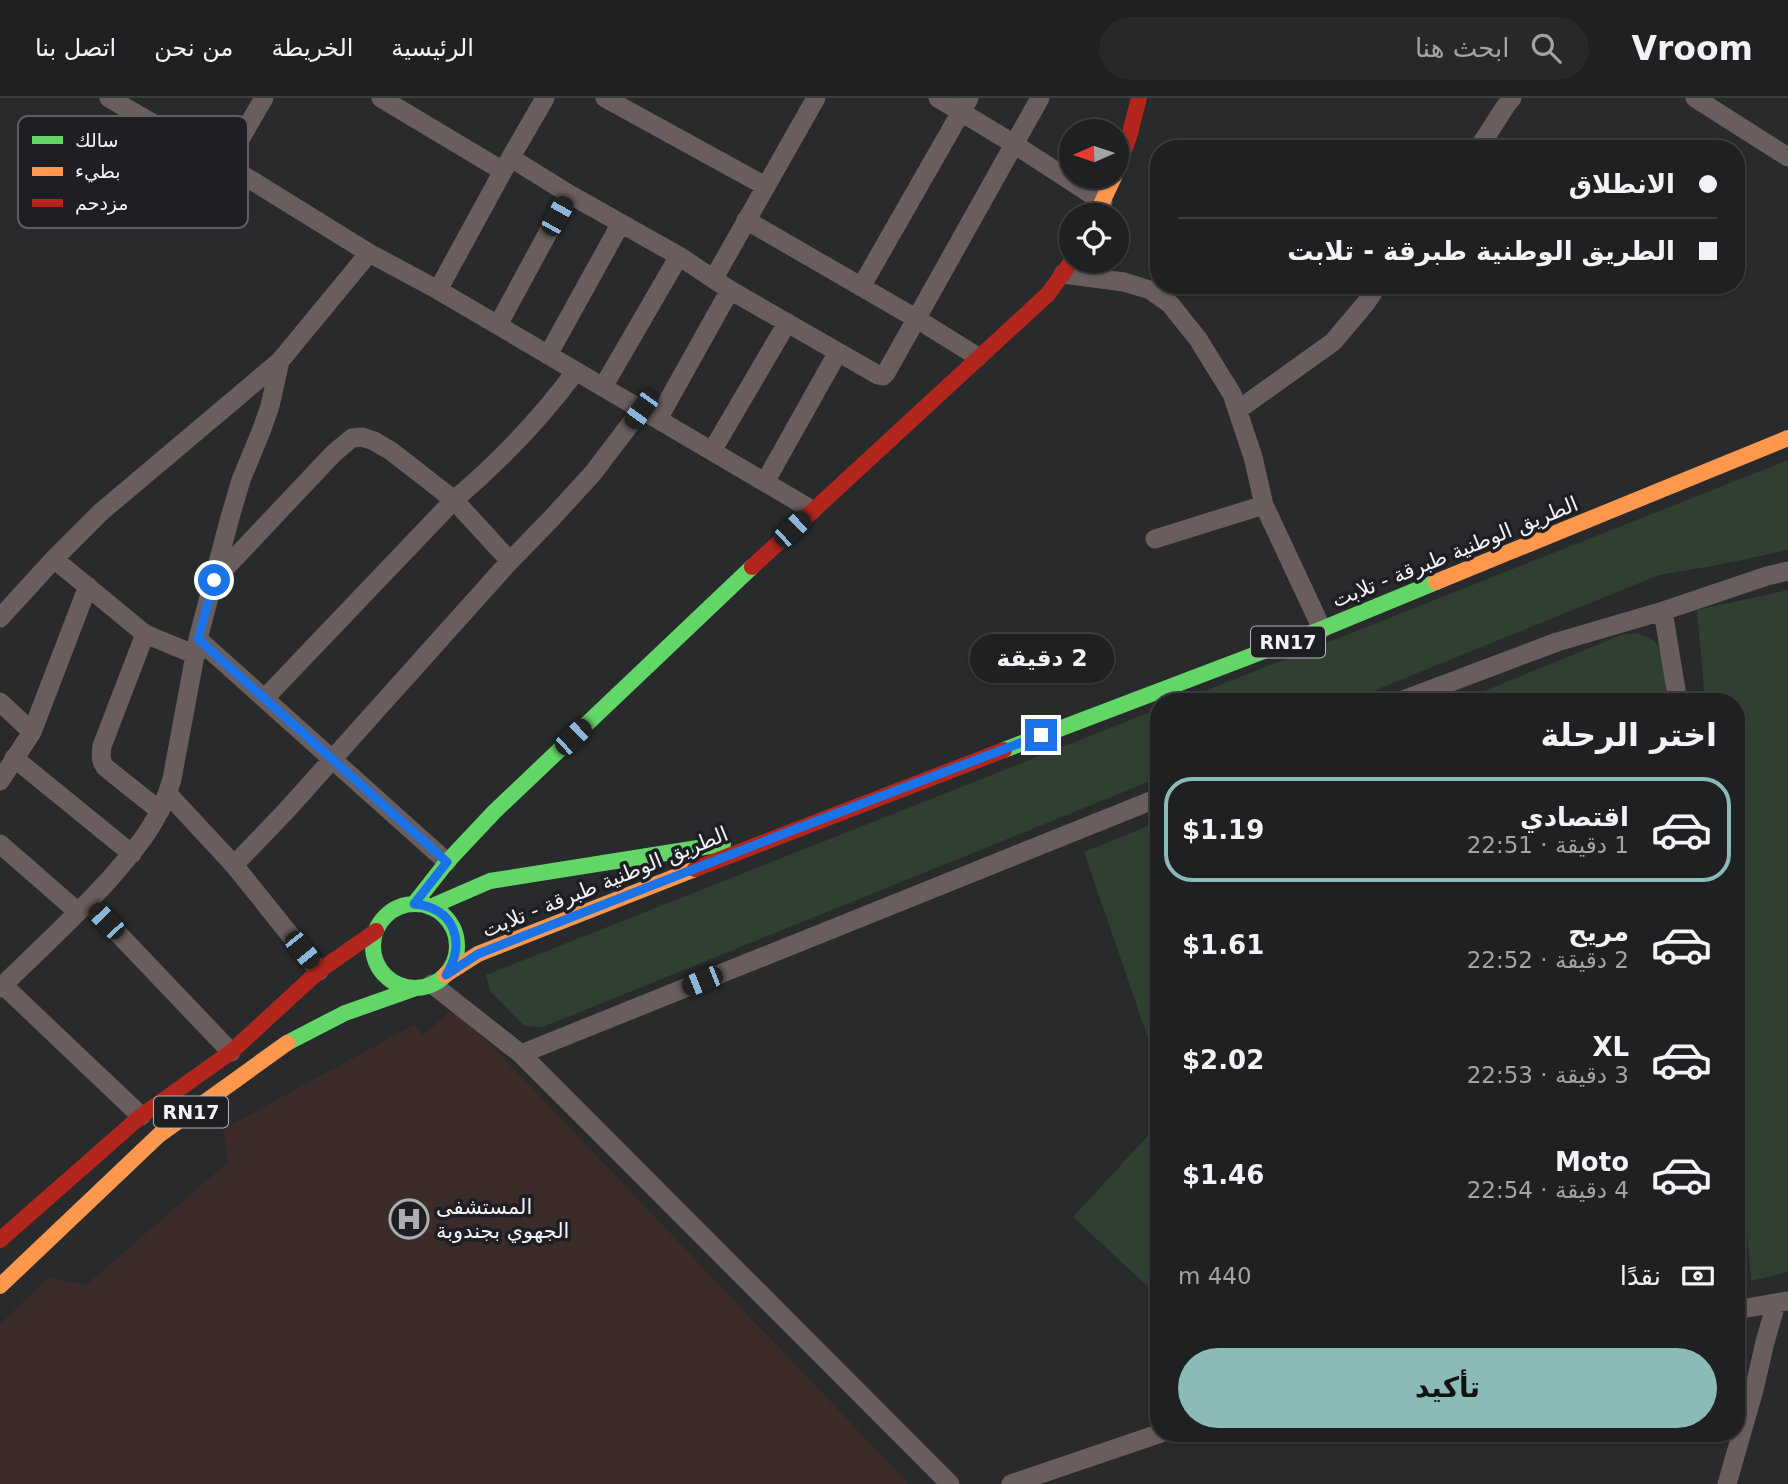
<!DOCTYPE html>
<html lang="ar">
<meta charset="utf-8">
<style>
body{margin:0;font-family:"DejaVu Sans","Noto Sans Arabic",sans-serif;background:#26282a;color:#f1f3f6;direction:rtl;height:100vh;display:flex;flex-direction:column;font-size:26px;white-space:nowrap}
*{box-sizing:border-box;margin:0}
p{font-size:23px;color:#a1a3a5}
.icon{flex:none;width:38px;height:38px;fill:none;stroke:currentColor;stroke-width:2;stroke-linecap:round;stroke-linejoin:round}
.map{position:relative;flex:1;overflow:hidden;direction:ltr}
.panel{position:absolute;left:1150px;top:595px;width:595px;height:749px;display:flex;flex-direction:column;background:#1e2021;border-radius:28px;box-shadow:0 2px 5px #0004,0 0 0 2px #3c3e3f;direction:rtl}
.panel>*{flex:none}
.banner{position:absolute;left:1150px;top:42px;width:595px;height:154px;border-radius:28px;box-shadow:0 2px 5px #0004,0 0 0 2px #3c3e3f;direction:rtl;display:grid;align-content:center;height:154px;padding:0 28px;background:#1e2021}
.needle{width:46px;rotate:267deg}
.fabs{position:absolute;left:1059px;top:21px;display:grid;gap:14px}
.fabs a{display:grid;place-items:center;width:70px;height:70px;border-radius:50%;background:#1e2021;box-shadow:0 2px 5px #0004,0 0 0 2px #3c3e3f;font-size:35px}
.end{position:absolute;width:32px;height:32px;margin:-16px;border:9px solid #1a73e8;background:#fff;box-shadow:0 0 0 4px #fff}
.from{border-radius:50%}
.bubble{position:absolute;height:49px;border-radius:24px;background:#1e2021;box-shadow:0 2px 5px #0004,0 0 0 2px #3c3e3f;font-size:23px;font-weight:700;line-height:49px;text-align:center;direction:rtl}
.car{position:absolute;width:21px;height:42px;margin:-21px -10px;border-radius:9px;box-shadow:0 0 5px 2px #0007;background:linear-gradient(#222 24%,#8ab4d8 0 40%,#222 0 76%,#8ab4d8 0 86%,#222 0)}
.banner b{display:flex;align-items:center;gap:24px;height:66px;font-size:26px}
.banner b+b{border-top:2px solid #3c3e3f}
.banner i{width:18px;height:18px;background:#f1f3f6}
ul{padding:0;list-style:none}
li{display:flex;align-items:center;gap:21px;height:105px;margin:0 14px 10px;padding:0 14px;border:4px solid transparent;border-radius:28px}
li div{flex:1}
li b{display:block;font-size:26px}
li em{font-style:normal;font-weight:700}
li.active{border-color:#8bbbb9}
li>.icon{width:63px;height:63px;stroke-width:1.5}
h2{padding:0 28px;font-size:32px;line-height:84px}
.pay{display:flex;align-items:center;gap:18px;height:77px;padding:0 28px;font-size:26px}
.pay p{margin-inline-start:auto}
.cta{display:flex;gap:14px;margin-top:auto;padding:14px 28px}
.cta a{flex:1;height:80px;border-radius:42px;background:#8bbbb9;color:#111;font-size:28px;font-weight:700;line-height:80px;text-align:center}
header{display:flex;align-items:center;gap:42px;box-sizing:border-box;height:98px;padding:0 35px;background:#1e2021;border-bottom:2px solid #3c3e3f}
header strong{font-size:33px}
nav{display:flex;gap:38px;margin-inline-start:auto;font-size:24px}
.search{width:490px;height:63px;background:#26282a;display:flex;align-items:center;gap:18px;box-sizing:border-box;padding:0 24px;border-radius:38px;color:#a1a3a5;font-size:26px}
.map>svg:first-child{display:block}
</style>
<header>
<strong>Vroom</strong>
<div class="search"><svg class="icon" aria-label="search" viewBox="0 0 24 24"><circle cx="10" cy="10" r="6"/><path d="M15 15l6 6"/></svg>ابحث هنا</div>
<nav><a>الرئيسية</a><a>الخريطة</a><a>من نحن</a><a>اتصل بنا</a></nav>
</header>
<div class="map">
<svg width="1788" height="1386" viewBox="0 0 1788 1386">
<rect width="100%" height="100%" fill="#282a2c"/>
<path fill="#3b2b29" d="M 455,909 L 909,1386 L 0,1386 L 0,1226 L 48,1179 L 86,1187 L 228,1064 L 223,1031 L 415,926 L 423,937 Z"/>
<path fill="#304030" d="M 1788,362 L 1788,452 L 1718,467 L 1659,477 L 1346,604 L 1177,604 Z
M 1788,492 L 1788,1174 L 1751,1183 L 1736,996 L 1736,604 L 1705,604 L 1697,512 Z
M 1635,535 C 1643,537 1651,539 1656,545 C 1666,557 1665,589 1666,604 L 1458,604 L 1621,537 Z
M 1158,611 L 1158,680 L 543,929 L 524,928 L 491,894 L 486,877 Z
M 1158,724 L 1158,969 L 1084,754 Z
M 1158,1027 L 1158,1198 L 1073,1119 Z"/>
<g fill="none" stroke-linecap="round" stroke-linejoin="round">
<path stroke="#695e5d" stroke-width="19" d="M 109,0 L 256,85 L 369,155 L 438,192 L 812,412
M 381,0 L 503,73
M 605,0 L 765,88
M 938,0 L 1014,46 L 1103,104
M 1695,0 L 1788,59
M 1478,51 L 1505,9 L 1512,0
M 511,60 L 569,96 L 679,158 L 730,192 L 878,277 L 883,278 L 886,275 L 1040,0
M 225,67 L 264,0
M 746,122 L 917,221 L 978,259
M 1063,176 L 1124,184 L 1150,192 L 1170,206 L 1198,241 L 1232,296 L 1253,359 L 1264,407 L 1322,531
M 714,180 L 816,0
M 861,189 L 969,0
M 438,192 L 503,73 L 545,0
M 498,227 L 569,96
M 548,257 L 621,125
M 603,289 L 679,158
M 1238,312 L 1333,244 L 1366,205 L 1378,187
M 658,321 L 730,192
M 712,353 L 787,225
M 765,384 L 838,254
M 1155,441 L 1264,407
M 54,461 L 145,536 L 196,557
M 215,481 L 334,355 L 352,340 L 362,339 L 374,343 L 391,353 L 454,402 L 510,463
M 1663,513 L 1678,604
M 0,520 L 54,461 L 101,414 L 280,263
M 145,536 L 102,648 C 101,656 100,662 105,669 L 160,713
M 198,541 L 447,764
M 265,600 L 454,402 C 499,364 541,320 576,273
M 0,604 L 32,634
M 1398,604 L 1557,544 L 1663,513 L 1767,478 L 1788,473
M 14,660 L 132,756
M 0,683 L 32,634 L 88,488
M 168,696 L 234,767 L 319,873
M 0,746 L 78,814
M 234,767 L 286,713 L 510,463 L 551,421 L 593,375 L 641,312
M 88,804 L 231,954
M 432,886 L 521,956 L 950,1386
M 3,887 L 141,1018
M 0,890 C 36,855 73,821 107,784 C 136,751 160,724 172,681 L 198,541 L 229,423 L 241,382 L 262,331 L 270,308 L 280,263 L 369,155
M 521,956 L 1158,700
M 1736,1212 L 1787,1203
M 1011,1386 L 1161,1335
M 1727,1386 L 1754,1292 L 1765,1244 L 1776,1206"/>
<path stroke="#63d668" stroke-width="16" d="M 1004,652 L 1322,531 L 1436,484
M 414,806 L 447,764 L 494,714 L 752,469
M373 848a42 42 0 1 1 84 0a42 42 0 1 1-84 0Z
M 430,809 L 490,783 L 723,746
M 287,945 L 345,915 L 416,890"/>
<path stroke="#ff974d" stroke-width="16" d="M 1096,117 L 1114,79
M 1436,484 L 1788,340
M 445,877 L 478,856 L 695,771
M 0,1188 L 159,1037 L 287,945"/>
<path stroke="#b3261e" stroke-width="16" d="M 1116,73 L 1129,39 L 1139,0
M 752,469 L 1048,196 L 1072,163
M 695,771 L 1004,652
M 0,1142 L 141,1018 L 231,954 L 319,873 L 376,833"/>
</g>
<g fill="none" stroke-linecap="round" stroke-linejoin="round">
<path stroke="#1a73e8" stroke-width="9" d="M 214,482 L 198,541 L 447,764 L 414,806 C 454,809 467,845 446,877 L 478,856 L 783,736 L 1041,637"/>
</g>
<defs>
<g id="hospital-ring" transform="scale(2.0125)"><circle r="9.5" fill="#1d1f24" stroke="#abadaf" stroke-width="1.5"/><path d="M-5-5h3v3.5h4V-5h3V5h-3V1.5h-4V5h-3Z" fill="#abadaf"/></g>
</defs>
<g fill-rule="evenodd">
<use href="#hospital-ring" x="409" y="1121"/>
</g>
<g text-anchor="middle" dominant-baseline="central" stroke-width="7" stroke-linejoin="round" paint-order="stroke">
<g fill="#1d1f24" stroke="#b1b3b7" stroke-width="2">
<rect x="1251" y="528.5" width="74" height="31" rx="5"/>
<rect x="154" y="998.5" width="74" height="31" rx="5"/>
</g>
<g font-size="19" font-weight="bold" fill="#f1f3f6">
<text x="1288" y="544">RN17</text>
<text x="191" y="1014">RN17</text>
</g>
<g font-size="21" fill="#f1f3f6" stroke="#1d1f24">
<text transform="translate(1455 454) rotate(-22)">الطريق الوطنية طبرقة - تلابت</text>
<text transform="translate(605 784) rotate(-22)">الطريق الوطنية طبرقة - تلابت</text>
</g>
<g font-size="21" fill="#f1f3f6" stroke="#1d1f24" text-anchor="start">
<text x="436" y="1109">المستشفى<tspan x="436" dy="24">الجهوي بجندوبة</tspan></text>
</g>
</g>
<rect x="18" y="18" width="230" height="112" rx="10" fill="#1d1f24" stroke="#5d5f63" stroke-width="2"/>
<rect x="32" y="38" width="31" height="8" fill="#63d668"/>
<rect x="32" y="69" width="31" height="9" fill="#ff974d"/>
<rect x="32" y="101" width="31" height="8" fill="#b3261e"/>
<g font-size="19" fill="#f1f3f6">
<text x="75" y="49">سالك</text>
<text x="75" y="80">بطيء</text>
<text x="75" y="112">مزدحم</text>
</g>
</svg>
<div class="fabs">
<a><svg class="needle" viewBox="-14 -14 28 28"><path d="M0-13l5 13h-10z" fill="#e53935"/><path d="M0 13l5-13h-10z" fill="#a1a3a5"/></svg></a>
<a><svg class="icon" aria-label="locate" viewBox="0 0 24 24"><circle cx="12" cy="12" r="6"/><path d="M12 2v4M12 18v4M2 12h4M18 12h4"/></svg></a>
</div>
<i class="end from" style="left:214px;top:482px"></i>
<i class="end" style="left:1041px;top:637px"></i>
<div class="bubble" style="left:970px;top:536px;width:144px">2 دقيقة</div>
<i class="car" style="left:557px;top:118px;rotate:29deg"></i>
<i class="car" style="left:641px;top:312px;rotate:216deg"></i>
<i class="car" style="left:792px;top:431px;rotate:46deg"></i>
<i class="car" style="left:573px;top:639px;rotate:46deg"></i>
<i class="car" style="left:106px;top:823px;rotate:316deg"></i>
<i class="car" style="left:302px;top:852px;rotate:141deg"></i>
<i class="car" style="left:702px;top:883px;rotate:248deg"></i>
<div class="banner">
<b><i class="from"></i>الانطلاق</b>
<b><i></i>الطريق الوطنية طبرقة - تلابت</b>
</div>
<section class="panel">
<h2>اختر الرحلة</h2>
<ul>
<li class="active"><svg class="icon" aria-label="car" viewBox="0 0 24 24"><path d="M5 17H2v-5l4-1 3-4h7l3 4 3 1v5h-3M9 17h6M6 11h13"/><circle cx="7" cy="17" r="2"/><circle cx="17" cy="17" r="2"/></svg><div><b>اقتصادي</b><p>1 دقيقة · 22:51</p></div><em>$1.19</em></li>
<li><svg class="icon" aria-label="car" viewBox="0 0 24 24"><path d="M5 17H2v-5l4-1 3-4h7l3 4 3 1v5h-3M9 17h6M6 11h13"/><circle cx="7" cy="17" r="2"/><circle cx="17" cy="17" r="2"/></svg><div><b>مريح</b><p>2 دقيقة · 22:52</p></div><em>$1.61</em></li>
<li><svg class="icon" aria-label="car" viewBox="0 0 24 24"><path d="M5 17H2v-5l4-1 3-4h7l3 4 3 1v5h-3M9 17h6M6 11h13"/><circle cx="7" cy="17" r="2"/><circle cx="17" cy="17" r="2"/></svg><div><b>XL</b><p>3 دقيقة · 22:53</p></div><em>$2.02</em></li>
<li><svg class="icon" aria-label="car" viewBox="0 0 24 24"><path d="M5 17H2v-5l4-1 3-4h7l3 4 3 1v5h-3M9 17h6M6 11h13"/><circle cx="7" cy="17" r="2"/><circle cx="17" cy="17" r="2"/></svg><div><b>Moto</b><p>4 دقيقة · 22:54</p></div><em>$1.46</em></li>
</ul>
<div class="pay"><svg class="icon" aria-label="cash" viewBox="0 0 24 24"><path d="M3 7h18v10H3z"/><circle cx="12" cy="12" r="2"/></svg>نقدًا<p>440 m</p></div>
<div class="cta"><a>تأكيد</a></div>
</section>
</div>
